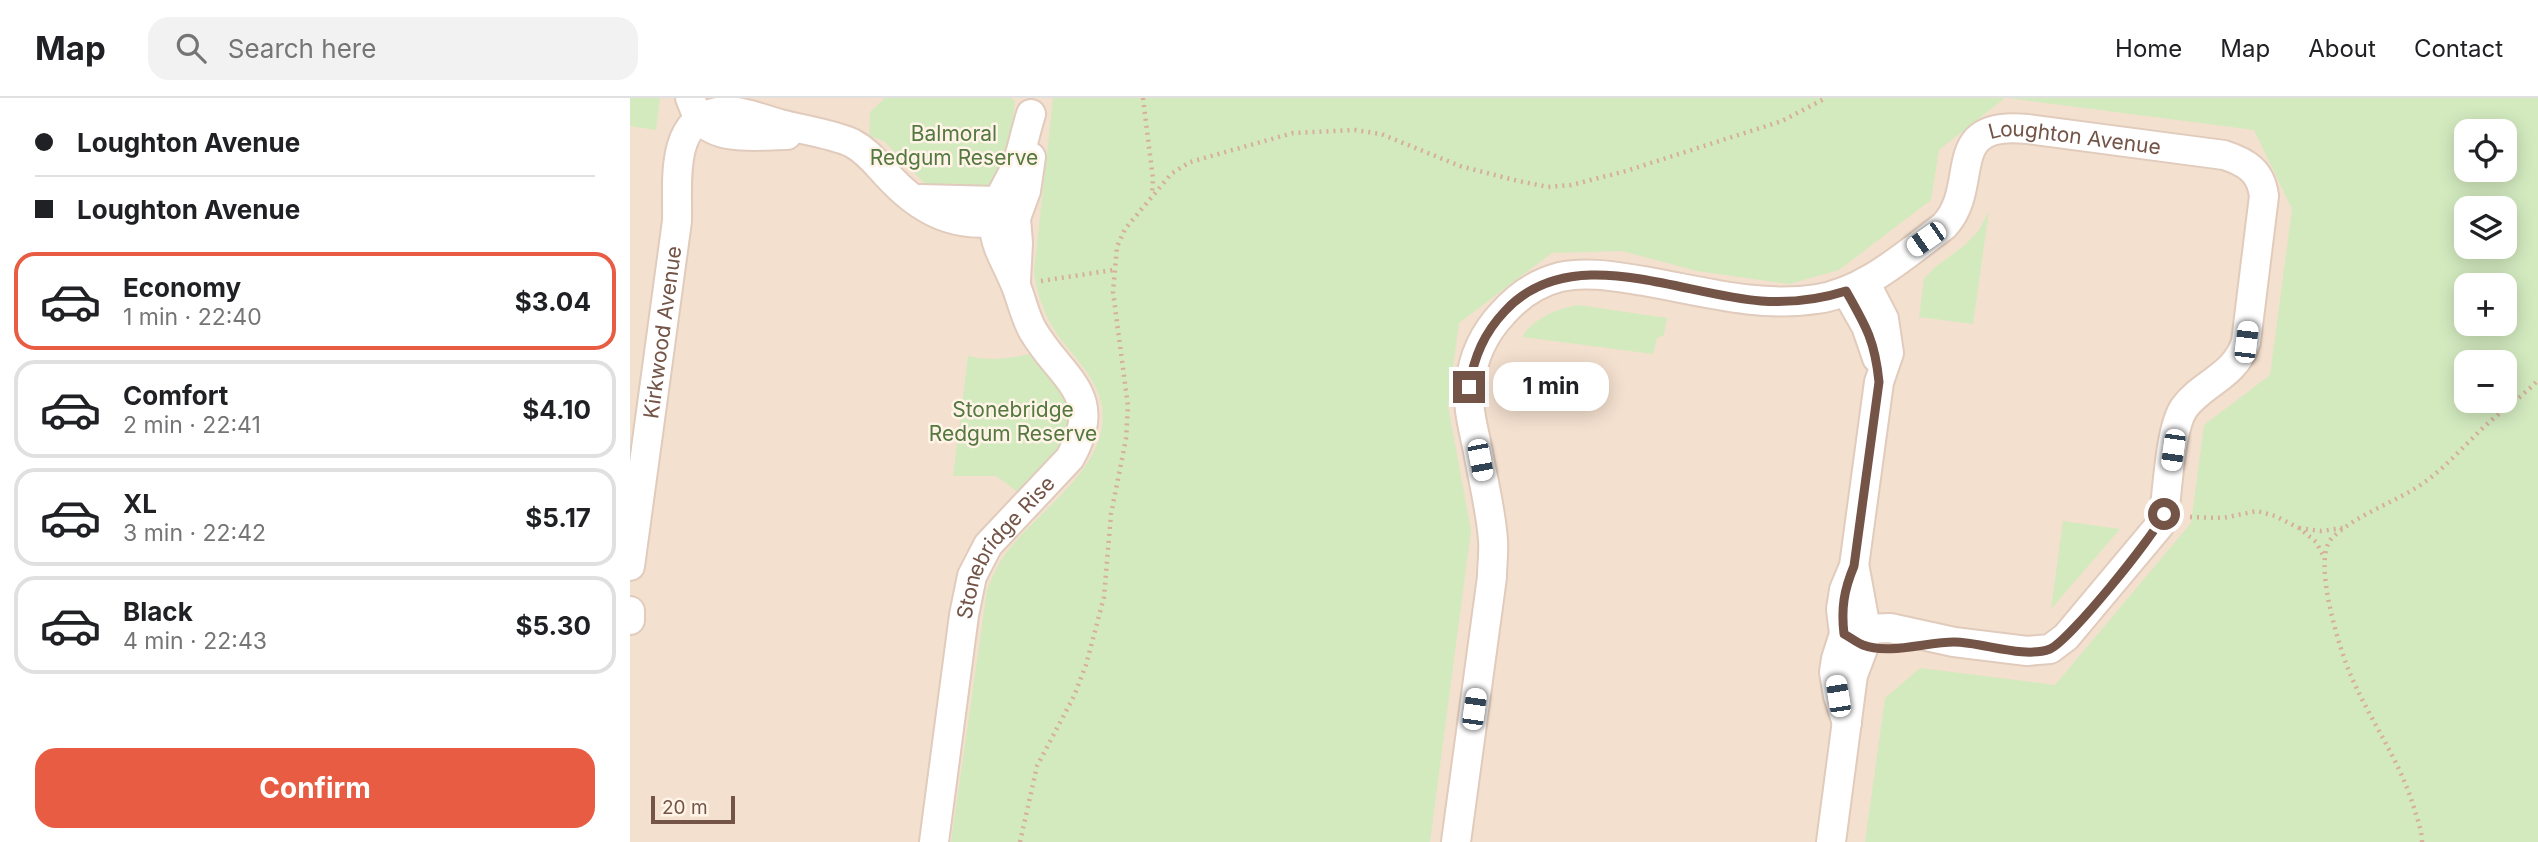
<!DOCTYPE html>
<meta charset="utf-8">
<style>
body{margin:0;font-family:Inter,sans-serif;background:#f2f2f2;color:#202124;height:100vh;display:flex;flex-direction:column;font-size:26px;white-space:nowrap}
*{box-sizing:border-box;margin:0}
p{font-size:23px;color:#757577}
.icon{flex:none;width:38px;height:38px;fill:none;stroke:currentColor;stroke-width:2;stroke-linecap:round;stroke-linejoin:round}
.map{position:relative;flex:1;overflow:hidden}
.details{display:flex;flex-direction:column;background:#fff;width:630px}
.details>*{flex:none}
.guide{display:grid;align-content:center;height:154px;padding:0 35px;background:#fff}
.tools{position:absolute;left:1824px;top:21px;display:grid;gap:14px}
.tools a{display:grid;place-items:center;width:63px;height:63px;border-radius:14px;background:#fff;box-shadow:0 4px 18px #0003;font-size:35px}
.scale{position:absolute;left:21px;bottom:18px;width:84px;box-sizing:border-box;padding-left:7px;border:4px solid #735447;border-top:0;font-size:19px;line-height:24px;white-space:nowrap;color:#735447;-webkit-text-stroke:5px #fff4e7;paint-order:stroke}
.end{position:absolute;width:32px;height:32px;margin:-16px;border:9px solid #735447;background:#fff;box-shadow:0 0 0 4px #fff}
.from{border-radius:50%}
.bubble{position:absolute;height:49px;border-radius:21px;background:#fff;box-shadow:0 4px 18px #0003;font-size:23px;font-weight:700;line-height:49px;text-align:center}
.car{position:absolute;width:21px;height:42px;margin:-21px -10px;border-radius:9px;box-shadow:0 0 5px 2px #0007;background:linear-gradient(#fff 24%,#345 0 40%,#fff 0 76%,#345 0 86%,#fff 0)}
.guide b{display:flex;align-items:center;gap:24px;height:66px;font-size:26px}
.guide b+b{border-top:2px solid #e0e0e0}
.guide i{width:18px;height:18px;background:#202124}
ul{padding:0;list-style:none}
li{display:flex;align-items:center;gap:21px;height:98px;margin:0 14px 10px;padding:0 21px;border:4px solid #e0e0e0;border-radius:21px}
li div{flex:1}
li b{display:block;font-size:26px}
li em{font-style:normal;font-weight:700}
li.on{border-color:#e85c43}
li>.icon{width:63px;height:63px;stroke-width:1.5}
.button{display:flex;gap:14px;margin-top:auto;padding:14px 35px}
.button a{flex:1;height:80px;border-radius:21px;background:#e85c43;color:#fff;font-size:28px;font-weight:700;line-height:80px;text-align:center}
header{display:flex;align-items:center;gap:42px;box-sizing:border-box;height:98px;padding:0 35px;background:#fff;border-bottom:2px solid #e0e0e0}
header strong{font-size:33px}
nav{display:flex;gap:38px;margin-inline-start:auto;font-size:24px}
.search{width:490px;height:63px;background:#f2f2f2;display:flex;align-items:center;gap:18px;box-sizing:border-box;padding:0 24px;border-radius:21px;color:#757577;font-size:26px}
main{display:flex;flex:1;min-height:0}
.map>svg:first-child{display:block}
</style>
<header>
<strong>Map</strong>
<div class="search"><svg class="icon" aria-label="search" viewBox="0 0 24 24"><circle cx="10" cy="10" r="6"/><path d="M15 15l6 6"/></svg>Search here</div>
<nav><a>Home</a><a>Map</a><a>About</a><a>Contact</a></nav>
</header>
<main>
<section class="details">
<div class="guide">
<b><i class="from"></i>Loughton Avenue</b>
<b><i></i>Loughton Avenue</b>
</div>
<ul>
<li class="on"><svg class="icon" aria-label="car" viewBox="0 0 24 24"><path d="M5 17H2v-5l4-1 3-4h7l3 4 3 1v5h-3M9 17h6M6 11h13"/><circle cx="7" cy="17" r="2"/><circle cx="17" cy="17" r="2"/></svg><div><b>Economy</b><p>1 min · 22:40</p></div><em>$3.04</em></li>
<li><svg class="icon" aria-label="car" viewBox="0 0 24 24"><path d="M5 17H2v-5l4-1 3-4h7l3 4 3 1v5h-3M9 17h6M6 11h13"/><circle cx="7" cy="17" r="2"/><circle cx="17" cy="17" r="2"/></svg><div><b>Comfort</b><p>2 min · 22:41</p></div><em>$4.10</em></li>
<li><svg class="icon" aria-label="car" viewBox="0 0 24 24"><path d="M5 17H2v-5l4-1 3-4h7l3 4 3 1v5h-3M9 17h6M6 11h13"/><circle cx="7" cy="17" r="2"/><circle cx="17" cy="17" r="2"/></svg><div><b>XL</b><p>3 min · 22:42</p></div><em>$5.17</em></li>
<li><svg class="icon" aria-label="car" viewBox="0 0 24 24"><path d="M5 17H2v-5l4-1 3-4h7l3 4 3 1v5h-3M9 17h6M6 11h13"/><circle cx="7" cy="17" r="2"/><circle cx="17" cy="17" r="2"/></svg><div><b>Black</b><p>4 min · 22:43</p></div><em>$5.30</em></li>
</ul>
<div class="button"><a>Confirm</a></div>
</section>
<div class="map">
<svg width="1908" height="744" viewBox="0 0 1908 744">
<rect width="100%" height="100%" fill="#fcefe0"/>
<path fill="#f4e0cf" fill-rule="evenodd" d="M 0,0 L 1908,0 L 1908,744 L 0,744 ZM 1836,33 L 1874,33 L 1874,72 L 1836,72 ZM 1836,110 L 1874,110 L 1874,149 L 1836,149 ZM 1836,187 L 1874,187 L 1874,226 L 1836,226 ZM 1836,264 L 1874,264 L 1874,303 L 1836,303 Z"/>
<path fill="#d3eabf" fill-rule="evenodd" d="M 0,0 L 30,0 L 26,32 L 0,28 Z
M 255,0 L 381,0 L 385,3 L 381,45 L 362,90 L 299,89 L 294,85 L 254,43 L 239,38 L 240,14 Z
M 423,0 L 1375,0 L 1309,52 L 1301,102 L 1209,172 L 1159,186 L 1067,173 L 992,153 L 922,155 L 829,225 L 818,308 L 841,432 L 800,744 L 321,744 L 357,492 C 363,477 369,463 380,450 C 412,409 488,362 470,301 C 464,278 446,261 432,243 C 417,223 407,199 404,174 Z
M 1377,0 L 1908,0 L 1908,744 L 1235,744 L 1255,600 L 1290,570 L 1425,587 L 1561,425 L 1574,327 L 1640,277 L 1662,111 L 1624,32 ZM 1836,33 L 1874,33 L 1874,72 L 1836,72 ZM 1836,110 L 1874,110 L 1874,149 L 1836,149 ZM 1874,187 L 1874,226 L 1836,226 L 1836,187 ZM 1874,264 L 1874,303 L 1836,303 L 1836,264 Z
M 1359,113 L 1343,226 L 1289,219 L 1294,181 L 1303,171 L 1336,146 L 1349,132 Z
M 948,207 L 1037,220 L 1034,237 L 1027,240 L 1023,256 L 892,239 C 904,220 926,211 948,207 Z
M 399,256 C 411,271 432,292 439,309 C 450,342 409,374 389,395 L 366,378 L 323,378 L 338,258 C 360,263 377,261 399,256 Z
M 1433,423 L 1490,431 L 1421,511 Z"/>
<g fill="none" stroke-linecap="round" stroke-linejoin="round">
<g stroke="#e0cbbc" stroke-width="32">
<g id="minor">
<path d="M 60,0 C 63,6 65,16 70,21 C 88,44 131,37 157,37"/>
<path d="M 290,101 L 368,103 L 381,116"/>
<path d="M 386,183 L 388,145 L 386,120 L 396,93 L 401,59"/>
<path d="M 1216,193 L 1236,228 L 1247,260"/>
<path id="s1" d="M 0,468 L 47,123 C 48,86 39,23 87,14 C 106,10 132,21 150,26 C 169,31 206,37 222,45 C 239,54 249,69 261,81 C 297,119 335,133 386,120"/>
<path d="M 0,513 L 0,522"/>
<path d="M 1217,625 L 1208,598 L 1204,574 L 1206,561 L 1214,536 L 1211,511 L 1214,492 L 1224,468 L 1249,284 L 1259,255 L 1254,221 L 1235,184"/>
<path id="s2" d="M 304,744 L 334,517 L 342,478 L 358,447 L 440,360 C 476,296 432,282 403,233 C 395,219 392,203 386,188 C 378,167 365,150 364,128 C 362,104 381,84 388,63 C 393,47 396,32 401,16"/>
<path id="s3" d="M 826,744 L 862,479 C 862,467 864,454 863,442 C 861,414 854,386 849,359 C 845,335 836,309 840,286 C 843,259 854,235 873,215 C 888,198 907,185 930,179 C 958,173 987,179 1014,183 C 1071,193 1129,210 1187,201 C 1235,194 1276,156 1314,128 C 1352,88 1311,22 1397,31 L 1594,57 C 1616,64 1631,73 1634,98 L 1616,244 C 1605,279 1573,284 1554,310 C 1540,331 1538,389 1534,416 L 1529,428 L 1436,539 L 1420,551 L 1397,553 L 1324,544 L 1260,530 L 1236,531 L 1214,536"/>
<path d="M 1201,744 L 1223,577 L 1234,548 L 1236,531 L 1225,471"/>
</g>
</g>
<path stroke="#d6ae9b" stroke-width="4.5" stroke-dasharray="2 5" stroke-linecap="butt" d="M 513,0 L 523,81 L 522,96
M 411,183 L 483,172
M 1560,419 L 1593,420 L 1627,413 L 1645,418 L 1669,430 L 1686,444 L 1694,459
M 1669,430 L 1691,433 L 1713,430
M 390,744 L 407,668 L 444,598 L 456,567 L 474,499 L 481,416 L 496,341 L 498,308 L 483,194 L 487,149 L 495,131 L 541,76 L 560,64 L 663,35 L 725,32 L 751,36 L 830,68 L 884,82 L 918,89 L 941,87 L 996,73 L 1152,23 L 1196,0
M 1792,744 C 1792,734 1788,723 1785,713 C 1770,662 1742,626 1721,578 C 1710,553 1681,461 1702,440 C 1726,417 1761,406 1789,388 C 1818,369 1838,342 1864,320 C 1879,307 1894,297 1908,282"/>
<use href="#minor" stroke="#fff" stroke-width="28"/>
</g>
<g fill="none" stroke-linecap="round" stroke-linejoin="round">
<path stroke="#735447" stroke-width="9" d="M 839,289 C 844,259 854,235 875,213 C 941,142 1050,197 1131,203 C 1161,205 1188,202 1216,193 C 1236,228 1245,243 1249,284 L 1224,468 C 1214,492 1211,510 1214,536 C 1220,539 1226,544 1233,547 C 1258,557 1297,544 1324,544 C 1352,544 1394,561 1420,551 C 1439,543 1524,438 1534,416"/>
</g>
<g text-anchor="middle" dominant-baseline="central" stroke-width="5" stroke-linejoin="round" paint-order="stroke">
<g font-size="21" fill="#547940" stroke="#fff4e7">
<text x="324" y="35">Balmoral<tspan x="324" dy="24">Redgum Reserve</tspan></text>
<text x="383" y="311">Stonebridge<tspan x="383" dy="24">Redgum Reserve</tspan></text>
</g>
<g font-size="21" fill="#735447" stroke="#fff4e7">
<text stroke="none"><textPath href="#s3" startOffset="1213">Loughton Avenue</textPath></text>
<text stroke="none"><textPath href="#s1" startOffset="236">Kirkwood Avenue</textPath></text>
<text stroke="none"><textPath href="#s2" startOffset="310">Stonebridge Rise</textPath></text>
</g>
</g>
</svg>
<div class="tools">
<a><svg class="icon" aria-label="locate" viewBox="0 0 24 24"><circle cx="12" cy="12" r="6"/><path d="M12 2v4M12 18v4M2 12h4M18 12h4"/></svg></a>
<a><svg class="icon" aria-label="layers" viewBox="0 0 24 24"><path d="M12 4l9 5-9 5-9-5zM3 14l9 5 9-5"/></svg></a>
<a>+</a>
<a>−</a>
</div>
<div class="scale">20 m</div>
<i class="end from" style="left:1534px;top:416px"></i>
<i class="end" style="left:839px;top:289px"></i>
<div class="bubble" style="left:863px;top:264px;width:116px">1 min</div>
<i class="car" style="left:1296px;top:141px;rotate:235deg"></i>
<i class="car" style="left:1616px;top:244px;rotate:7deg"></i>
<i class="car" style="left:1543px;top:352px;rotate:188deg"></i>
<i class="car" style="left:850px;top:362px;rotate:169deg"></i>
<i class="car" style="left:1208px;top:598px;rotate:351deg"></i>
<i class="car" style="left:844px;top:611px;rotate:8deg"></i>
</div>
</main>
